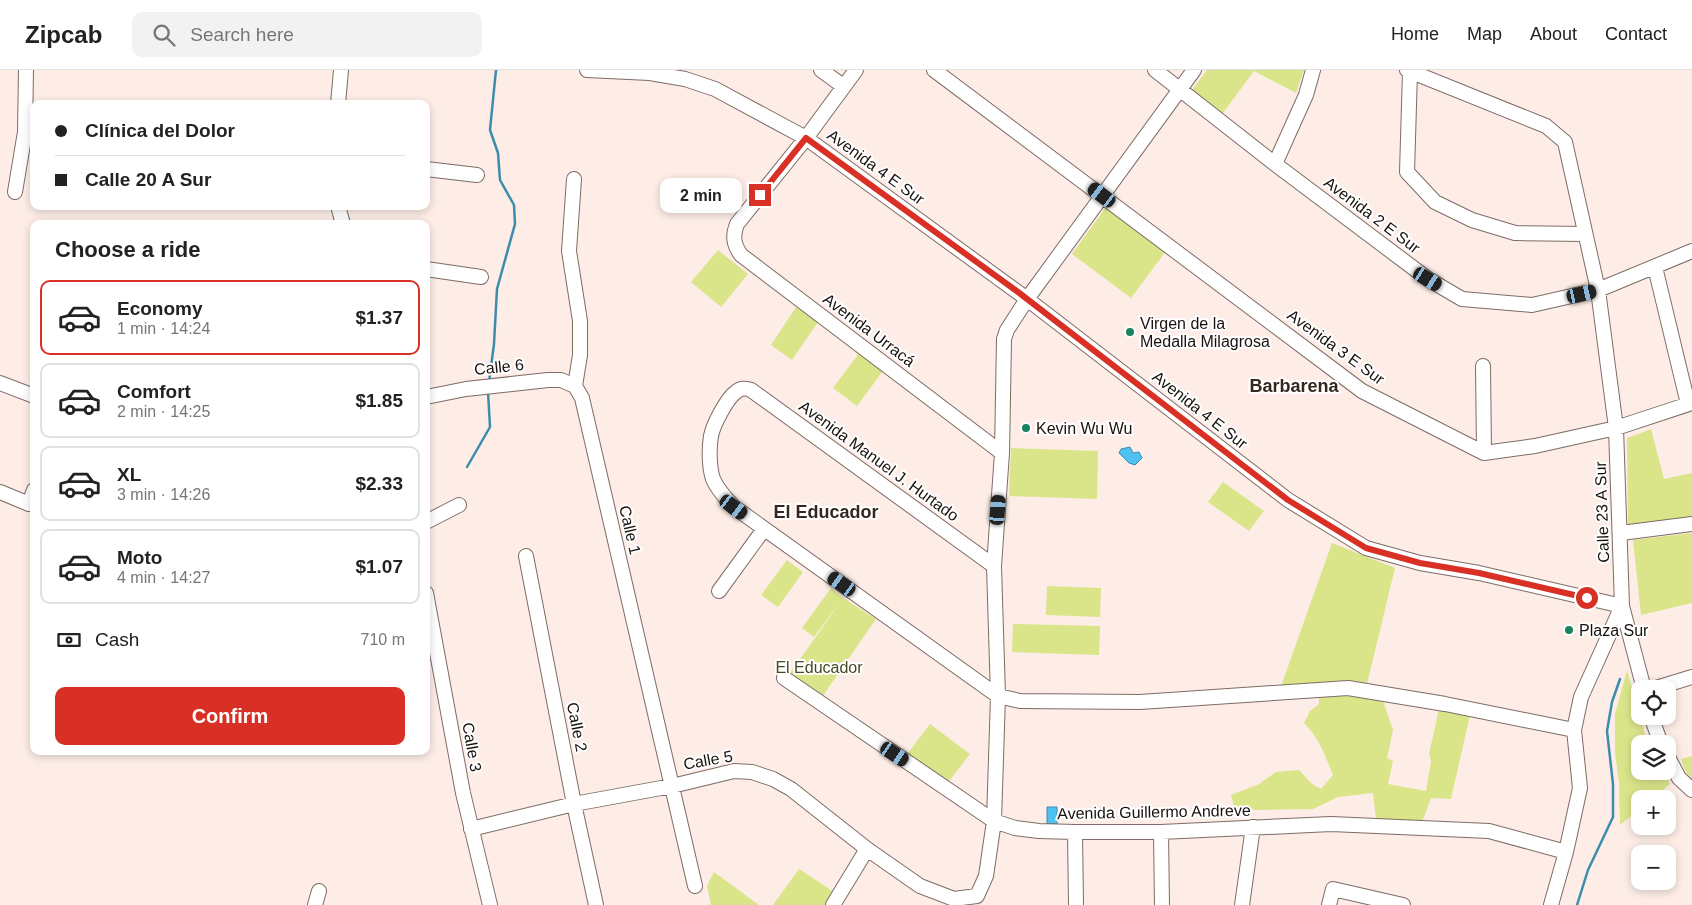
<!DOCTYPE html>
<meta charset="utf-8">
<style>
body{margin:0;font-family:Helvetica,sans-serif;background:#f2f2f2;color:#222;height:100vh;display:flex;flex-direction:column;font-size:19px;white-space:nowrap}
*{box-sizing:border-box;margin:0}
p{font-size:16px;color:#767676}
.icon{flex:none;width:28px;height:28px;fill:none;stroke:currentColor;stroke-width:2;stroke-linecap:round;stroke-linejoin:round}
.map{position:relative;flex:1;overflow:hidden}
.details{position:absolute;left:30px;top:150px;width:400px;height:535px;display:flex;flex-direction:column;background:#fff;border-radius:10px;box-shadow:0 2px 8px #0003}
.details>*{flex:none}
.guide{position:absolute;left:30px;top:30px;width:400px;height:110px;border-radius:10px;box-shadow:0 2px 8px #0003;display:grid;align-content:center;height:110px;padding:0 25px;background:#fff}
.tools{position:absolute;left:1631px;top:610px;display:grid;gap:10px}
.tools a{display:grid;place-items:center;width:45px;height:45px;border-radius:10px;background:#fff;box-shadow:0 2px 8px #0003;font-size:25px}
.end{position:absolute;width:22px;height:22px;margin:-11px;border:6px solid #d93025;background:#fff;box-shadow:0 0 0 2px #fff}
.from{border-radius:50%}
.bubble{position:absolute;height:35px;border-radius:10px;background:#fff;box-shadow:0 2px 8px #0003;font-size:16px;font-weight:600;line-height:35px;text-align:center}
.car{position:absolute;width:15px;height:30px;margin:-15px -8px;border-radius:6px;box-shadow:0 0 4px 1px #0007;background:linear-gradient(#222 24%,#8ab4d8 0 40%,#222 0 76%,#8ab4d8 0 86%,#222 0)}
.guide b{display:flex;align-items:center;gap:18px;height:48px;font-size:19px}
.guide b+b{border-top:1px solid #e0e0e0}
.guide i{width:12px;height:12px;background:#222}
ul{padding:0;list-style:none}
li{display:flex;align-items:center;gap:15px;height:75px;margin:0 10px 8px;padding:0 15px;border:2px solid #e0e0e0;border-radius:10px}
li div{flex:1}
li b{display:block;font-size:19px}
li em{font-style:normal;font-weight:600}
li.current{border-color:#d93025}
li>.icon{width:45px;height:45px;stroke-width:1.5}
h2{padding:0 25px;font-size:22px;line-height:60px}
.pay{display:flex;align-items:center;gap:12px;height:55px;padding:0 25px;font-size:19px}
.pay p{margin-inline-start:auto}
.cta{display:flex;gap:10px;margin-top:auto;padding:10px 25px}
.cta a{flex:1;height:58px;border-radius:10px;background:#d93025;color:#fff;font-size:20px;font-weight:600;line-height:58px;text-align:center}
header{display:flex;align-items:center;gap:30px;box-sizing:border-box;height:70px;padding:0 25px;background:#fff;border-bottom:1px solid #e0e0e0}
header strong{font-size:24px}
nav{display:flex;gap:28px;margin-inline-start:auto;font-size:18px}
.search{width:350px;height:45px;background:#f2f2f2;display:flex;align-items:center;gap:12px;box-sizing:border-box;padding:0 18px;border-radius:10px;color:#767676;font-size:19px}
.map>svg:first-child{display:block}
</style>
<header>
<strong>Zipcab</strong>
<div class="search"><svg class="icon" aria-label="search" viewBox="0 0 24 24"><circle cx="10" cy="10" r="6"/><path d="M15 15l6 6"/></svg>Search here</div>
<nav><a>Home</a><a>Map</a><a>About</a><a>Contact</a></nav>
</header>
<div class="map">
<svg width="1692" height="835" viewBox="0 0 1692 835">
<rect width="100%" height="100%" fill="#fdede6"/>
<path fill="#dae58a" d="M 1207,0 L 1304,0 L 1296,23 L 1254,1 L 1223,43 L 1192,20 Z
M 1106,137 L 1166,181 L 1131,228 L 1072,184 Z
M 718,180 L 748,204 L 721,237 L 691,212 Z
M 796,237 L 818,252 L 792,290 L 771,275 Z
M 859,283 L 883,301 L 857,336 L 833,318 Z
M 1651,359 L 1664,409 L 1692,403 L 1692,448 L 1628,455 L 1627,368 Z
M 1011,378 L 1098,381 L 1097,429 L 1009,426 Z
M 1223,412 L 1264,441 L 1249,461 L 1208,432 Z
M 1692,463 L 1692,533 L 1641,545 L 1633,470 Z
M 1332,473 L 1395,498 L 1366,618 L 1280,619 Z
M 787,490 L 803,502 L 778,537 L 761,525 Z
M 1047,516 L 1101,518 L 1100,547 L 1046,545 Z
M 831,518 L 843,528 L 876,549 L 822,627 L 788,606 L 842,530 L 814,567 L 802,558 Z
M 1013,554 L 1100,556 L 1099,585 L 1012,582 Z
M 1627,600 L 1645,665 L 1650,674 L 1640,674 L 1640,701 L 1664,701 L 1670,714 L 1652,729 L 1640,729 L 1640,739 L 1620,755 L 1619,713 L 1615,683 L 1615,644 Z
M 1341,625 L 1377,626 L 1383,631 L 1393,660 L 1387,688 L 1393,691 L 1388,714 L 1426,721 L 1431,691 L 1429,684 L 1439,639 L 1470,645 L 1451,729 L 1431,728 L 1422,752 L 1376,749 L 1373,723 L 1338,727 L 1313,739 L 1258,740 L 1234,737 L 1231,725 L 1259,714 L 1276,702 L 1299,700 L 1312,714 L 1321,719 L 1333,705 C 1324,684 1320,669 1304,653 L 1310,641 L 1319,634 L 1319,628 Z
M 930,654 L 970,684 L 947,714 L 908,683 Z
M 1692,686 L 1692,709 L 1685,701 L 1681,689 Z
M 799,799 L 834,822 L 827,835 L 773,835 Z
M 714,802 L 759,835 L 711,835 L 707,816 Z"/>
<path fill="#4ec0f1" stroke="#3e8cad" d="M 1130,377 L 1133,383 L 1139,382 L 1142,388 L 1135,395 L 1129,393 L 1119,383 L 1121,379 Z
M 1047,737 L 1057,737 L 1057,754 L 1047,754 Z"/>
<g fill="none" stroke-linecap="round" stroke-linejoin="round">
<path stroke="#3e8cad" stroke-width="2.5" d="M 489,312 L 494,274 L 497,219 L 515,154 L 514,135 L 500,110 L 498,83 L 490,60 L 496,0
M 467,397 L 490,357 L 488,322
M 1577,835 L 1588,800 L 1613,747 L 1613,714 L 1607,661 L 1612,632 L 1620,609"/>
<g stroke="#7d6c65" stroke-width="16">
<path id="minor" d="M 587,0 L 650,3 L 685,9 L 715,19 L 806,68 L 1027,229 L 1288,430 L 1366,478 L 1420,493 L 1479,503 L 1622,536 L 1644,619
M 821,0 L 843,16
M 856,0 L 806,68 L 737,154 C 732,167 734,175 741,185 L 1002,383
M 934,0 L 1362,321 L 1484,383 L 1535,376 L 1616,358 L 1692,333
M 1155,0 L 1275,94 L 1428,209 L 1462,229 L 1532,235 L 1598,220 L 1692,181
M 1407,0 L 1546,56 L 1565,72 L 1598,220 L 1616,358 L 1622,536 L 1581,627 L 1574,660 L 1580,718 L 1566,782 L 1551,835
M 1410,2 L 1407,102 L 1435,132 L 1472,150 L 1515,163 L 1585,164
M 338,34 L 341,0
M 1275,94 L 1306,25 L 1313,0
M 426,99 L 477,105
M 574,109 L 569,181 L 580,251 L 580,285 L 575,316 L 582,328 L 695,816
M 15,122 L 25,62 L 26,0
M 338,136 L 343,154
M 1655,197 L 1688,334
M 426,199 L 481,207
M 1483,296 L 1484,383
M 0,313 L 34,326
M 426,327 L 466,319 L 548,310 L 561,310 L 575,316
M 0,422 L 29,434 L 34,420
M 426,452 L 459,435
M 1621,463 L 1692,454
M 526,486 L 574,734 L 596,835
M 994,496 L 751,320 C 746,318 740,318 736,322 C 727,328 713,355 711,366 C 709,378 709,397 713,409 C 718,421 726,428 734,437 L 998,626 L 1020,631 L 1140,632 L 1348,618 L 1445,634 L 1574,660
M 719,521 L 764,459
M 426,523 L 463,723 L 490,835
M 784,608 L 994,751 L 1015,758 L 1039,761 L 1075,762 L 1161,762 L 1331,754 L 1489,761 L 1566,782
M 1653,619 L 1692,607
M 1651,646 L 1661,674
M 1668,687 L 1679,708 L 1692,720
M 471,759 L 574,734 L 672,716 L 734,701 L 752,702 L 773,709 L 791,719 L 867,779 L 920,816 L 954,829 L 977,826 L 986,806 L 994,751 L 998,626 L 994,496 L 1002,383 L 1004,269 L 1007,260 L 1027,229 L 1194,0
M 1075,762 L 1076,835
M 1161,762 L 1162,835
M 315,835 L 319,821
M 833,835 L 867,779
M 1242,835 L 1253,757
M 1329,835 L 1333,819 L 1403,835"/>
</g>
<use href="#minor" stroke="#fff" stroke-width="14"/>
</g>
<g fill="none" stroke-linecap="round" stroke-linejoin="round">
<path stroke="#d93025" stroke-width="6" d="M 760,125 L 806,68 L 1018,222 L 1288,430 L 1366,478 L 1420,493 L 1479,503 L 1587,528"/>
</g>
<g fill="#17835f" stroke="#fff" stroke-width="2">
<circle cx="1130" cy="262" r="5"/>
<circle cx="1026" cy="358" r="5"/>
<circle cx="1569" cy="560" r="5"/>
</g>
<g text-anchor="middle" dominant-baseline="central" stroke-width="4" stroke-linejoin="round" paint-order="stroke">
<g font-size="16" fill="#18120f" stroke="#fff">
<text transform="translate(876 97) rotate(36)">Avenida 4 E Sur</text>
<text transform="translate(1372 145) rotate(37)">Avenida 2 E Sur</text>
<text transform="translate(869 260) rotate(37)">Avenida Urracá</text>
<text transform="translate(1336 277) rotate(36)">Avenida 3 E Sur</text>
<text transform="translate(499 297) rotate(-6)">Calle 6</text>
<text transform="translate(1200 340) rotate(38)">Avenida 4 E Sur</text>
<text transform="translate(879 391) rotate(36)">Avenida Manuel J. Hurtado</text>
<text transform="translate(1602 442) rotate(-92)">Calle 23 A Sur</text>
<text transform="translate(630 460) rotate(77)">Calle 1</text>
<text transform="translate(577 657) rotate(79)">Calle 2</text>
<text transform="translate(472 677) rotate(80)">Calle 3</text>
<text transform="translate(708 690) rotate(-10)">Calle 5</text>
<text transform="translate(1154 742) rotate(-1)">Avenida Guillermo Andreve</text>
</g>
<g font-size="16" fill="#18120f" stroke="#fff" text-anchor="start">
<text x="1140" y="253">Virgen de la<tspan x="1140" dy="18">Medalla Milagrosa</tspan></text>
<text x="1036" y="358">Kevin Wu Wu</text>
<text x="1579" y="560">Plaza Sur</text>
</g>
<g font-size="16" fill="#454920" stroke="#fff">
<text x="819" y="597">El Educador</text>
</g>
<g font-size="18" font-weight="bold" fill="#352720" stroke="#fff">
<text x="1294" y="316">Barbarena</text>
<text x="826" y="442">El Educador</text>
</g>
</g>
</svg>
<div class="tools">
<a><svg class="icon" aria-label="locate" viewBox="0 0 24 24"><circle cx="12" cy="12" r="6"/><path d="M12 2v4M12 18v4M2 12h4M18 12h4"/></svg></a>
<a><svg class="icon" aria-label="layers" viewBox="0 0 24 24"><path d="M12 4l9 5-9 5-9-5zM3 14l9 5 9-5"/></svg></a>
<a>+</a>
<a>−</a>
</div>
<i class="end from" style="left:1587px;top:528px"></i>
<i class="end" style="left:760px;top:125px"></i>
<div class="bubble" style="left:660px;top:108px;width:82px">2 min</div>
<i class="car" style="left:1102px;top:125px;rotate:307deg"></i>
<i class="car" style="left:1428px;top:209px;rotate:121deg"></i>
<i class="car" style="left:1582px;top:224px;rotate:77deg"></i>
<i class="car" style="left:734px;top:437px;rotate:127deg"></i>
<i class="car" style="left:998px;top:440px;rotate:4deg"></i>
<i class="car" style="left:842px;top:514px;rotate:305deg"></i>
<i class="car" style="left:895px;top:684px;rotate:124deg"></i>
<div class="guide">
<b><i class="from"></i>Clínica del Dolor</b>
<b><i></i>Calle 20 A Sur</b>
</div>
<section class="details">
<h2>Choose a ride</h2>
<ul>
<li class="current"><svg class="icon" aria-label="car" viewBox="0 0 24 24"><path d="M5 17H2v-5l4-1 3-4h7l3 4 3 1v5h-3M9 17h6M6 11h13"/><circle cx="7" cy="17" r="2"/><circle cx="17" cy="17" r="2"/></svg><div><b>Economy</b><p>1 min · 14:24</p></div><em>$1.37</em></li>
<li><svg class="icon" aria-label="car" viewBox="0 0 24 24"><path d="M5 17H2v-5l4-1 3-4h7l3 4 3 1v5h-3M9 17h6M6 11h13"/><circle cx="7" cy="17" r="2"/><circle cx="17" cy="17" r="2"/></svg><div><b>Comfort</b><p>2 min · 14:25</p></div><em>$1.85</em></li>
<li><svg class="icon" aria-label="car" viewBox="0 0 24 24"><path d="M5 17H2v-5l4-1 3-4h7l3 4 3 1v5h-3M9 17h6M6 11h13"/><circle cx="7" cy="17" r="2"/><circle cx="17" cy="17" r="2"/></svg><div><b>XL</b><p>3 min · 14:26</p></div><em>$2.33</em></li>
<li><svg class="icon" aria-label="car" viewBox="0 0 24 24"><path d="M5 17H2v-5l4-1 3-4h7l3 4 3 1v5h-3M9 17h6M6 11h13"/><circle cx="7" cy="17" r="2"/><circle cx="17" cy="17" r="2"/></svg><div><b>Moto</b><p>4 min · 14:27</p></div><em>$1.07</em></li>
</ul>
<div class="pay"><svg class="icon" aria-label="cash" viewBox="0 0 24 24"><path d="M3 7h18v10H3z"/><circle cx="12" cy="12" r="2"/></svg>Cash<p>710 m</p></div>
<div class="cta"><a>Confirm</a></div>
</section>
</div>
